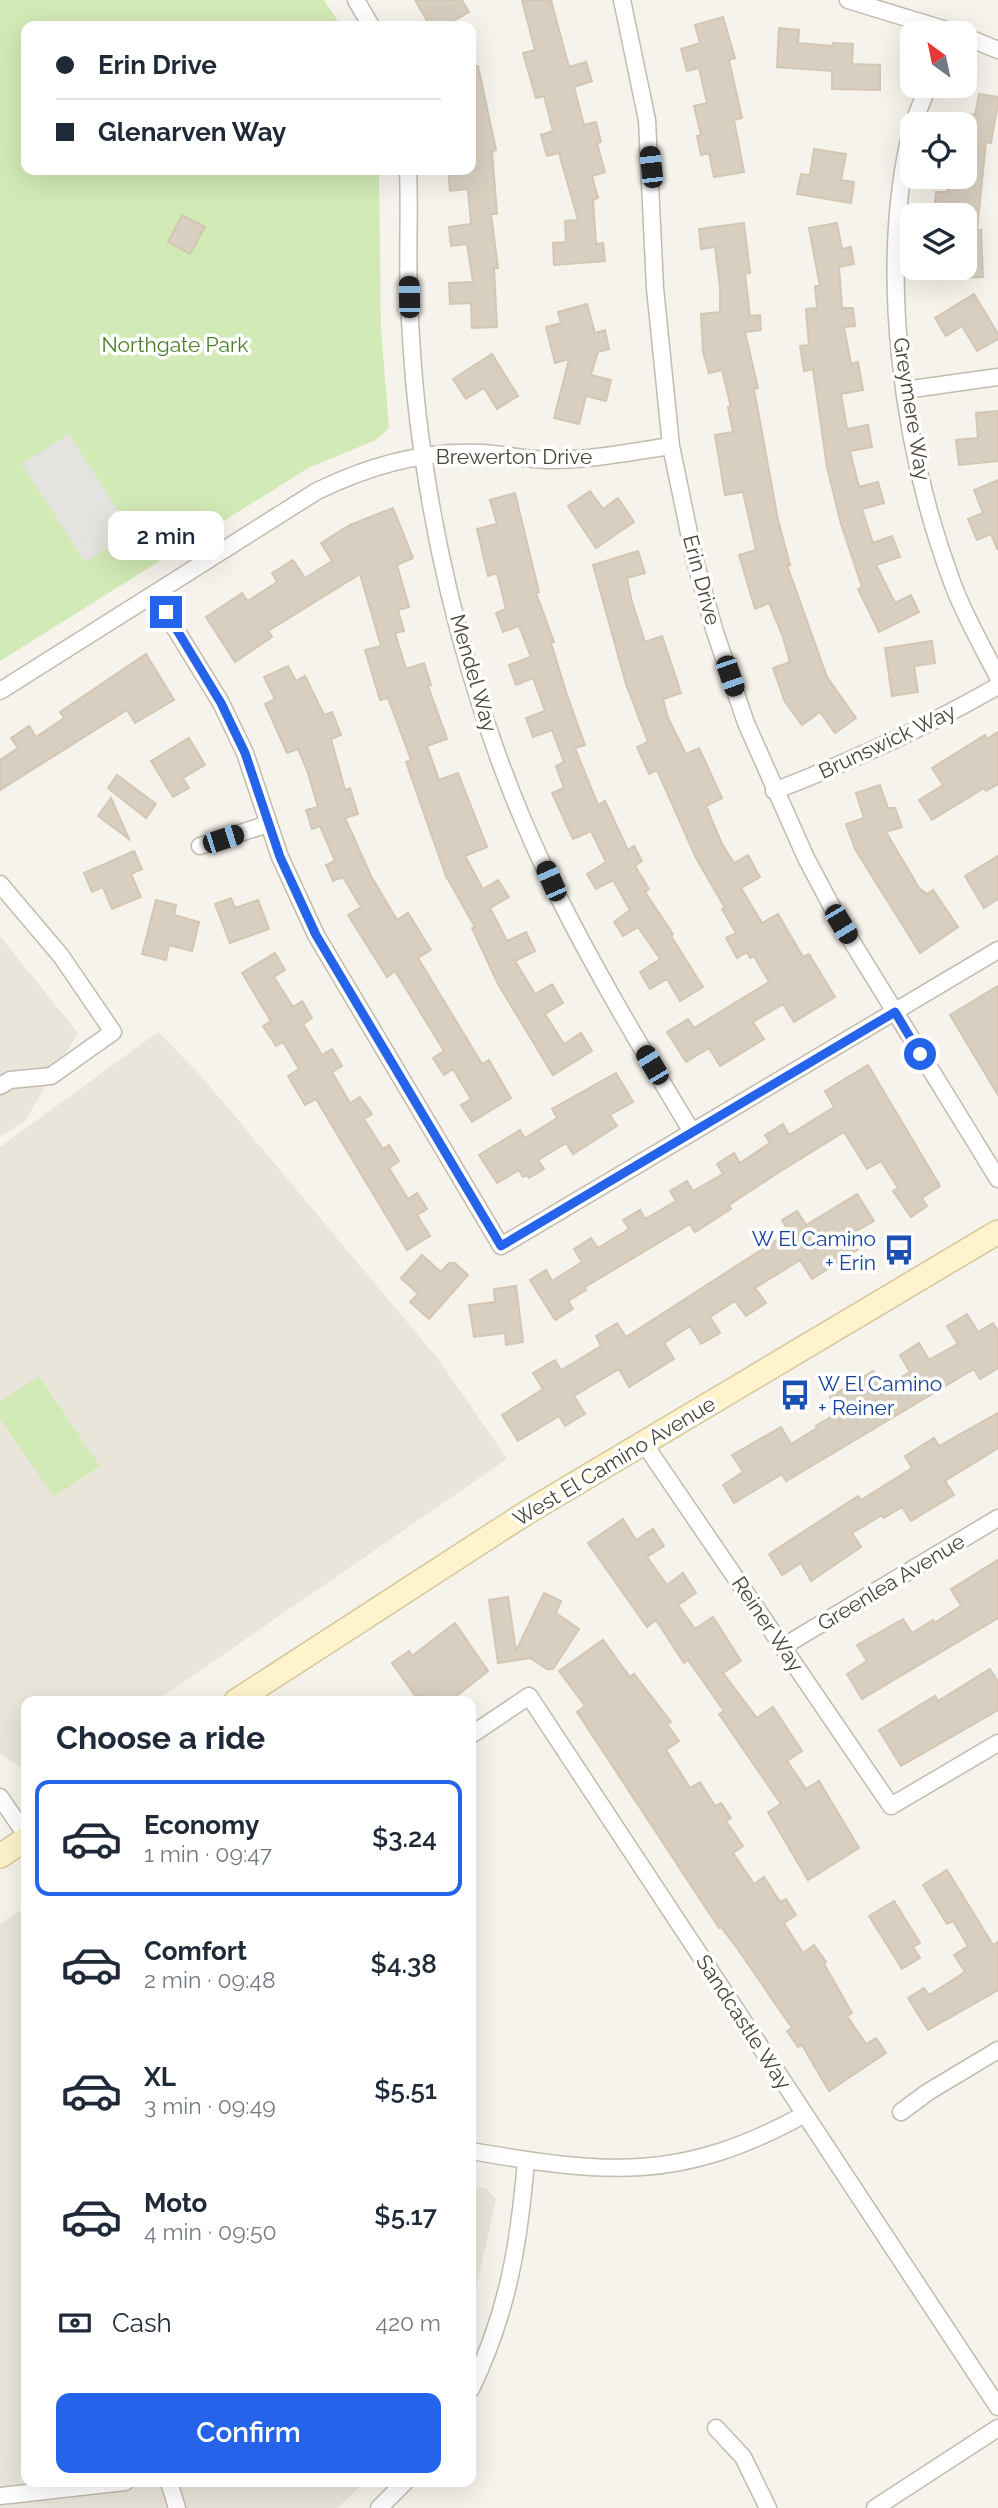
<!DOCTYPE html>
<meta charset="utf-8">
<style>
body{margin:0;font-family:Raleway,sans-serif;background:#f2f2f3;color:#1f2937;height:100vh;display:flex;flex-direction:column;font-size:26px;white-space:nowrap}
*{box-sizing:border-box;margin:0}
p{font-size:23px;color:#747a83}
.icon{flex:none;width:38px;height:38px;fill:none;stroke:currentColor;stroke-width:2;stroke-linecap:round;stroke-linejoin:round}
.map{position:relative;flex:1;overflow:hidden}
.sheet{position:absolute;left:21px;top:1696px;width:455px;height:791px;display:flex;flex-direction:column;background:#fff;border-radius:14px;box-shadow:0 7px 28px #0002}
.sheet>*{flex:none}
.banner{position:absolute;left:21px;top:21px;width:455px;height:154px;border-radius:14px;box-shadow:0 7px 28px #0002;display:grid;align-content:center;height:154px;padding:0 35px;background:#fff}
.needle{width:46px;rotate:327deg}
.buttons{position:absolute;left:900px;top:21px;display:grid;gap:14px}
.buttons a{display:grid;place-items:center;width:77px;height:77px;border-radius:14px;background:#fff;box-shadow:0 7px 28px #0002;font-size:35px}
.end{position:absolute;width:32px;height:32px;margin:-16px;border:9px solid #2563eb;background:#fff;box-shadow:0 0 0 4px #fff}
.from{border-radius:50%}
.bubble{position:absolute;height:49px;border-radius:14px;background:#fff;box-shadow:0 7px 28px #0002;font-size:23px;font-weight:600;line-height:49px;text-align:center}
.car{position:absolute;width:21px;height:42px;margin:-21px -10px;border-radius:9px;box-shadow:0 0 5px 2px #0007;background:linear-gradient(#222 24%,#8ab4d8 0 40%,#222 0 76%,#8ab4d8 0 86%,#222 0)}
.banner b{display:flex;align-items:center;gap:24px;height:66px;font-size:26px}
.banner b+b{border-top:2px solid #e0e1e3}
.banner i{width:18px;height:18px;background:#1f2937}
ul{padding:0;list-style:none}
li{display:flex;align-items:center;gap:21px;height:116px;margin:0 14px 10px;padding:0 21px;border:4px solid transparent;border-radius:14px}
li div{flex:1}
li b{display:block;font-size:26px}
li em{font-style:normal;font-weight:600}
li.active{border-color:#2563eb}
li>.icon{width:63px;height:63px;stroke-width:1.5}
h2{padding:0 35px;font-size:32px;line-height:84px}
.pay{display:flex;align-items:center;gap:18px;height:77px;padding:0 35px;font-size:26px}
.pay p{margin-inline-start:auto}
.primary-button{display:flex;gap:14px;margin-top:auto;padding:14px 35px}
.primary-button a{flex:1;height:80px;border-radius:14px;background:#2563eb;color:#fff;font-size:28px;font-weight:600;line-height:80px;text-align:center}
.map>svg:first-child{display:block}
</style>
<div class="map">
<svg width="998" height="2508" viewBox="0 0 998 2508">
<rect width="100%" height="100%" fill="#f6f3ec"/>
<path fill="#eae5da" d="M 0,936 L 78,1033 L 24,1122 L 0,1137 Z
M 158,1032 L 202,1077 L 439,1360 L 507,1459 L 156,1701 L 26,1701 L 26,1771 L 0,1753 L 0,1147 Z
M 26,1907 L 26,2482 L 365,2482 L 337,2508 L 0,2508 L 0,1924 Z
M 471,2186 L 486,2188 L 496,2199 L 471,2312 Z"/>
<path fill="#d2eab5" d="M 0,0 L 324,0 L 341,26 L 26,26 L 26,170 L 379,170 L 381,329 L 389,428 L 376,440 L 310,467 L 0,661 Z
M 39,1376 L 100,1466 L 54,1497 L 0,1419 L 0,1402 Z"/>
<path fill="#e5e3e0" d="M 69,434 L 132,533 L 85,562 L 22,464 Z"/>
<path fill="#d8cfc1" stroke="#d3c7b4" stroke-width="2" d="M 415,0 L 462,0 L 469,12 L 444,26 L 430,26 Z
M 522,0 L 551,0 L 569,67 L 586,62 L 592,81 L 574,87 L 584,125 L 596,122 L 601,142 L 597,143 L 605,172 L 592,176 L 598,198 L 593,200 L 596,244 L 603,243 L 605,261 L 554,265 L 553,243 L 566,242 L 565,221 L 578,220 L 559,153 L 547,156 L 541,135 L 553,131 L 544,96 L 536,98 L 523,53 L 535,50 Z
M 723,17 L 735,58 L 729,60 L 742,118 L 734,120 L 744,172 L 714,177 L 709,153 L 701,155 L 697,136 L 701,135 L 694,106 L 707,103 L 699,68 L 687,71 L 681,49 L 700,43 L 695,25 Z
M 779,28 L 799,30 L 798,43 L 833,46 L 833,43 L 853,44 L 852,64 L 880,65 L 880,90 L 832,89 L 832,71 L 777,67 Z
M 471,66 L 478,66 L 496,150 L 492,151 L 497,214 L 491,214 L 498,268 L 494,268 L 497,327 L 472,328 L 471,303 L 450,304 L 449,283 L 473,282 L 467,244 L 451,246 L 449,227 L 471,224 L 468,189 L 450,191 L 448,171 L 471,170 Z
M 979,94 L 998,97 L 998,103 L 991,143 L 986,142 L 977,230 L 981,230 L 983,277 L 964,278 L 964,215 L 934,212 L 936,192 L 947,192 L 948,177 L 964,177 L 964,113 L 975,115 Z
M 814,149 L 846,154 L 841,180 L 854,182 L 851,203 L 797,194 L 801,174 L 810,175 Z
M 182,215 L 205,227 L 190,254 L 168,242 Z
M 744,223 L 750,273 L 745,274 L 750,316 L 760,315 L 761,330 L 745,332 L 758,388 L 754,389 L 778,520 L 790,565 L 787,565 L 827,677 L 856,718 L 835,733 L 820,712 L 802,725 L 785,702 L 773,668 L 790,662 L 783,637 L 769,603 L 755,609 L 739,555 L 756,550 L 743,492 L 725,495 L 715,435 L 733,432 L 728,407 L 731,407 L 722,370 L 709,373 L 703,352 L 701,314 L 720,312 L 720,287 L 715,247 L 701,249 L 699,229 Z
M 837,223 L 842,249 L 851,247 L 854,264 L 839,267 L 842,308 L 853,308 L 855,326 L 844,327 L 851,364 L 858,362 L 863,390 L 841,394 L 847,429 L 868,425 L 872,447 L 850,451 L 859,487 L 878,482 L 884,503 L 862,509 L 873,543 L 892,536 L 900,557 L 876,565 L 895,603 L 911,595 L 919,612 L 879,632 L 858,589 L 862,587 L 841,524 L 827,467 L 813,369 L 804,371 L 800,346 L 809,345 L 806,309 L 817,308 L 815,286 L 820,286 L 809,228 Z
M 974,294 L 998,334 L 998,339 L 977,351 L 962,326 L 946,336 L 935,318 Z
M 587,304 L 595,333 L 605,330 L 609,349 L 598,352 L 591,375 L 611,380 L 606,401 L 586,396 L 579,424 L 554,418 L 569,359 L 555,363 L 546,327 L 561,323 L 558,312 Z
M 492,354 L 518,396 L 497,409 L 484,388 L 466,399 L 453,379 Z
M 998,411 L 998,461 L 959,465 L 956,440 L 978,438 L 976,413 Z
M 998,480 L 998,549 L 997,549 L 991,534 L 977,540 L 968,519 L 983,513 L 974,490 Z
M 590,491 L 603,509 L 618,498 L 634,522 L 596,548 L 568,506 Z
M 515,493 L 539,592 L 536,593 L 554,642 L 551,643 L 567,695 L 585,745 L 575,748 L 598,805 L 605,801 L 628,850 L 634,846 L 642,861 L 635,866 L 649,889 L 645,892 L 673,934 L 671,936 L 703,987 L 680,1001 L 667,979 L 650,989 L 640,972 L 660,959 L 638,927 L 623,936 L 614,922 L 630,910 L 613,880 L 596,889 L 587,874 L 606,862 L 591,831 L 573,839 L 552,793 L 564,788 L 556,766 L 564,762 L 552,730 L 533,737 L 526,718 L 545,711 L 533,678 L 516,685 L 509,665 L 531,657 L 519,626 L 503,632 L 496,613 L 506,609 L 497,573 L 488,576 L 477,529 L 497,524 L 490,500 Z
M 393,508 L 413,558 L 397,565 L 409,607 L 398,610 L 404,631 L 395,633 L 406,669 L 424,663 L 431,685 L 428,686 L 447,739 L 427,746 L 439,780 L 458,773 L 487,847 L 465,856 L 483,889 L 498,880 L 509,897 L 490,908 L 507,941 L 526,932 L 535,951 L 515,961 L 535,994 L 552,984 L 563,1003 L 545,1014 L 564,1044 L 581,1033 L 592,1051 L 553,1075 L 498,984 L 472,928 L 475,927 L 446,876 L 406,762 L 411,760 L 388,698 L 380,700 L 365,650 L 381,646 L 360,574 L 268,631 L 272,637 L 235,662 L 206,617 L 242,593 L 248,601 L 277,582 L 272,573 L 293,560 L 305,578 L 332,561 L 321,543 L 350,525 Z
M 638,551 L 645,573 L 627,578 L 632,602 L 645,642 L 662,636 L 681,693 L 663,699 L 668,718 L 686,754 L 699,748 L 722,798 L 706,806 L 722,844 L 734,863 L 748,855 L 760,877 L 741,888 L 762,923 L 778,914 L 803,957 L 809,954 L 835,997 L 794,1022 L 783,1004 L 753,1022 L 764,1039 L 720,1066 L 709,1048 L 686,1062 L 667,1032 L 688,1019 L 694,1028 L 769,982 L 754,956 L 750,958 L 747,952 L 737,958 L 726,938 L 736,933 L 722,909 L 725,908 L 696,858 L 657,770 L 649,774 L 637,747 L 648,742 L 626,684 L 593,565 Z
M 932,641 L 935,663 L 914,666 L 918,692 L 892,696 L 885,648 Z
M 146,654 L 174,700 L 135,723 L 127,710 L 0,790 L 0,760 L 18,748 L 11,738 L 29,726 L 36,737 L 64,718 L 60,712 Z
M 288,666 L 296,681 L 305,676 L 324,715 L 332,712 L 341,735 L 331,739 L 345,790 L 350,788 L 358,814 L 345,818 L 371,876 L 397,920 L 408,913 L 431,950 L 418,958 L 482,1064 L 489,1060 L 511,1098 L 472,1122 L 461,1105 L 471,1099 L 453,1069 L 444,1075 L 433,1058 L 444,1051 L 395,971 L 387,977 L 348,915 L 361,907 L 343,877 L 333,881 L 326,865 L 335,861 L 320,826 L 312,829 L 306,810 L 318,807 L 307,770 L 298,749 L 287,753 L 265,704 L 275,699 L 264,677 Z
M 998,732 L 998,784 L 986,791 L 984,788 L 932,820 L 919,800 L 943,785 L 932,768 L 985,735 L 987,739 Z
M 189,738 L 205,765 L 183,778 L 189,788 L 173,797 L 151,761 Z
M 117,775 L 156,804 L 146,818 L 108,788 Z
M 880,785 L 888,808 L 895,808 L 902,827 L 886,832 L 919,888 L 927,894 L 933,890 L 958,927 L 920,953 L 855,849 L 846,824 L 864,818 L 856,793 Z
M 111,798 L 129,839 L 98,816 Z
M 134,851 L 142,869 L 131,874 L 141,897 L 112,909 L 103,887 L 92,892 L 84,873 Z
M 998,856 L 998,899 L 984,908 L 965,876 Z
M 231,898 L 235,908 L 258,900 L 269,929 L 230,943 L 215,904 Z
M 156,900 L 176,905 L 174,915 L 199,922 L 192,951 L 169,945 L 166,960 L 142,954 Z
M 275,953 L 285,970 L 274,977 L 293,1007 L 302,1001 L 312,1018 L 303,1024 L 322,1055 L 332,1049 L 342,1066 L 332,1072 L 350,1103 L 360,1097 L 372,1114 L 364,1119 L 383,1149 L 389,1145 L 399,1161 L 389,1168 L 408,1199 L 417,1193 L 427,1209 L 417,1215 L 430,1236 L 407,1250 L 316,1099 L 305,1105 L 288,1076 L 299,1069 L 283,1042 L 276,1046 L 263,1026 L 271,1021 L 242,973 Z
M 998,986 L 998,1095 L 950,1015 Z
M 868,1065 L 940,1186 L 922,1198 L 927,1206 L 911,1217 L 893,1191 L 898,1188 L 881,1161 L 867,1169 L 844,1132 L 776,1174 L 729,1205 L 731,1209 L 695,1232 L 690,1224 L 585,1287 L 586,1290 L 568,1301 L 573,1309 L 555,1320 L 530,1280 L 546,1270 L 552,1281 L 582,1262 L 574,1249 L 591,1238 L 598,1248 L 629,1229 L 623,1220 L 640,1210 L 645,1219 L 676,1201 L 670,1191 L 687,1181 L 693,1191 L 723,1174 L 717,1164 L 734,1153 L 740,1163 L 770,1143 L 765,1135 L 783,1124 L 789,1135 L 834,1107 L 825,1091 Z
M 616,1073 L 633,1102 L 610,1115 L 617,1126 L 573,1154 L 566,1143 L 538,1160 L 544,1169 L 529,1178 L 527,1175 L 523,1177 L 519,1170 L 497,1183 L 479,1155 L 520,1130 L 525,1138 L 557,1118 L 552,1109 Z
M 857,1194 L 874,1221 L 851,1234 L 860,1248 L 812,1279 L 800,1260 L 755,1288 L 766,1303 L 746,1316 L 735,1301 L 710,1317 L 720,1333 L 701,1344 L 690,1326 L 664,1343 L 674,1359 L 629,1387 L 619,1369 L 574,1396 L 585,1414 L 565,1426 L 559,1416 L 518,1441 L 502,1415 L 543,1389 L 533,1373 L 555,1360 L 561,1370 L 573,1363 L 601,1346 L 596,1336 L 617,1323 L 626,1337 L 789,1232 L 782,1220 L 797,1211 L 806,1225 Z
M 422,1255 L 441,1272 L 449,1263 L 455,1263 L 468,1275 L 429,1319 L 410,1302 L 418,1294 L 401,1278 Z
M 516,1286 L 523,1342 L 506,1345 L 505,1333 L 474,1337 L 469,1305 L 495,1302 L 494,1289 Z
M 967,1314 L 978,1332 L 993,1323 L 998,1331 L 998,1368 L 980,1379 L 974,1369 L 786,1481 L 782,1474 L 734,1503 L 723,1485 L 743,1472 L 732,1455 L 781,1427 L 791,1444 L 817,1428 L 816,1426 L 839,1412 L 830,1397 L 873,1371 L 883,1388 L 910,1372 L 900,1355 L 919,1343 L 929,1360 L 958,1344 L 947,1326 Z
M 998,1413 L 998,1448 L 945,1481 L 954,1495 L 911,1521 L 902,1507 L 884,1518 L 882,1515 L 852,1533 L 861,1547 L 811,1581 L 801,1563 L 782,1575 L 769,1554 L 858,1496 L 861,1500 L 912,1468 L 905,1456 L 934,1438 L 939,1446 Z
M 623,1519 L 636,1540 L 653,1529 L 664,1546 L 647,1557 L 667,1585 L 683,1573 L 696,1593 L 678,1605 L 695,1629 L 713,1617 L 741,1661 L 723,1673 L 757,1718 L 773,1707 L 802,1751 L 787,1761 L 806,1789 L 819,1781 L 859,1848 L 808,1880 L 768,1812 L 781,1804 L 719,1714 L 724,1711 L 688,1660 L 684,1663 L 656,1620 L 647,1627 L 588,1543 Z
M 998,1560 L 998,1618 L 862,1699 L 847,1674 L 867,1661 L 857,1645 L 903,1619 L 912,1633 L 933,1620 L 934,1623 L 961,1606 L 951,1589 Z
M 544,1593 L 561,1601 L 556,1613 L 579,1629 L 553,1669 L 547,1669 L 530,1658 L 498,1663 L 489,1600 L 508,1597 L 516,1651 Z
M 455,1623 L 488,1671 L 450,1701 L 425,1701 L 420,1694 L 416,1697 L 392,1663 L 409,1651 L 412,1656 Z
M 603,1640 L 630,1677 L 634,1674 L 671,1722 L 667,1724 L 679,1741 L 666,1750 L 690,1788 L 700,1782 L 715,1806 L 721,1803 L 731,1818 L 726,1821 L 743,1846 L 733,1853 L 754,1884 L 764,1877 L 780,1902 L 786,1899 L 796,1915 L 784,1923 L 803,1953 L 814,1945 L 826,1962 L 824,1964 L 852,2013 L 847,2016 L 866,2044 L 876,2038 L 886,2053 L 829,2091 L 802,2045 L 798,2047 L 787,2031 L 792,2028 L 737,1948 L 721,1927 L 719,1928 L 577,1712 L 585,1706 L 559,1671 Z
M 990,1669 L 998,1682 L 998,1710 L 901,1766 L 879,1730 L 935,1696 L 938,1701 Z
M 947,1870 L 993,1945 L 998,1942 L 998,1990 L 928,2030 L 908,1998 L 924,1988 L 929,1995 L 965,1972 L 954,1955 L 968,1946 L 953,1921 L 947,1924 L 923,1885 Z
M 894,1901 L 920,1943 L 913,1947 L 920,1958 L 902,1969 L 869,1916 Z"/>
<g fill="none" stroke-linecap="round" stroke-linejoin="round">
<g stroke="#c2bbae" stroke-width="19">
<path id="minor" d="M 356,0 L 371,26
M 622,0 L 647,120 L 655,288 L 671,446 L 694,557 L 714,629 L 746,723 L 806,858 L 841,924 L 998,1179
M 848,0 L 956,33
M 964,36 L 998,50
M 913,124 L 928,86
M 912,127 C 877,267 902,448 952,582 C 964,615 982,646 998,677
M 408,170 C 410,212 407,254 409,297 C 411,349 415,403 423,455 C 444,601 487,751 552,884 C 594,969 643,1051 692,1132
M 905,390 L 998,377
M 154,594 L 221,703 L 245,753 L 280,857 L 316,935 L 501,1246 L 998,950
M 0,691 L 317,491 C 368,466 423,450 481,453 C 504,454 527,460 550,460 C 591,460 631,452 671,446
M 774,791 C 852,761 925,728 998,686
M 200,846 L 268,824
M 0,884 L 61,956 L 113,1032 L 51,1076 L 10,1080 L 0,1086
M 643,1442 L 891,1806 L 998,1743
M 784,1646 L 998,1518
M 471,1735 L 529,1696 L 998,2407
M 0,1797 L 26,1835
M 901,2112 L 928,2092 L 998,2050
M 471,2151 C 606,2174 680,2183 805,2114
M 471,2389 C 508,2312 519,2244 526,2161
M 716,2428 L 743,2457 L 768,2508
M 169,2482 L 177,2508
M 0,2496 L 125,2482
M 379,2508 L 405,2482
M 875,2508 L 998,2428"/>
</g>
<g stroke="#d6c79b" stroke-width="26">
<path id="secondary" d="M 236,1701 L 526,1513 L 998,1232
M 0,1856 L 26,1839"/>
</g>
<use href="#minor" stroke="#fff" stroke-width="16"/>
<use href="#secondary" stroke="#fff3cd" stroke-width="23"/>
</g>
<g fill="none" stroke-linecap="round" stroke-linejoin="round">
<path stroke="#2563eb" stroke-width="9" d="M 166,612 L 221,703 L 245,753 L 280,857 L 316,935 L 501,1246 L 895,1012 L 920,1054"/>
</g>
<defs>
<g id="bus-bare" transform="scale(2.415)"><path d="M-5-6H5V4H4V6H2V4H-2V6H-4V4H-5ZM-3.5-4V0h7V-4ZM-3.5 1.2v1.5H-2V1.2ZM2 1.2v1.5H3.5V1.2Z" fill="#1a4fb4" stroke="#fff" stroke-width="2.5" paint-order="stroke"/></g>
</defs>
<g fill-rule="evenodd">
<use href="#bus-bare" x="899" y="1250"/>
<use href="#bus-bare" x="795" y="1395"/>
</g>
<g text-anchor="middle" dominant-baseline="central" stroke-width="7" stroke-linejoin="round" paint-order="stroke">
<g font-size="21" fill="#4a7f2a" stroke="#fff">
<text x="175" y="344">Northgate Park</text>
</g>
<g font-size="21" fill="#4b4439" stroke="#fff">
<text transform="translate(912 409) rotate(81)">Greymere Way</text>
<text x="514" y="456">Brewerton Drive</text>
<text transform="translate(702 580) rotate(75)">Erin Drive</text>
<text transform="translate(474 673) rotate(74)">Mendel Way</text>
<text transform="translate(887 741) rotate(-25)">Brunswick Way</text>
<text transform="translate(614 1461) rotate(-31)">West El Camino Avenue</text>
<text transform="translate(891 1582) rotate(-31)">Greenlea Avenue</text>
<text transform="translate(768 1624) rotate(56)">Reiner Way</text>
<text transform="translate(744 2022) rotate(57)">Sandcastle Way</text>
</g>
<g font-size="21" fill="#164399" stroke="#fff" text-anchor="end">
<text x="876" y="1238">W El Camino<tspan x="876" dy="24">+ Erin</tspan></text>
<text x="818" y="1383" text-anchor="start">W El Camino<tspan x="818" dy="24">+ Reiner</tspan></text>
</g>
</g>
</svg>
<div class="buttons">
<a><svg class="needle" viewBox="-14 -14 28 28"><path d="M0-13l5 13h-10z" fill="#e53935"/><path d="M0 13l5-13h-10z" fill="#747a83"/></svg></a>
<a><svg class="icon" aria-label="locate" viewBox="0 0 24 24"><circle cx="12" cy="12" r="6"/><path d="M12 2v4M12 18v4M2 12h4M18 12h4"/></svg></a>
<a><svg class="icon" aria-label="layers" viewBox="0 0 24 24"><path d="M12 4l9 5-9 5-9-5zM3 14l9 5 9-5"/></svg></a>
</div>
<i class="end from" style="left:920px;top:1054px"></i>
<i class="end" style="left:166px;top:612px"></i>
<div class="bubble" style="left:108px;top:511px;width:116px">2 min</div>
<i class="car" style="left:651px;top:167px;rotate:354deg"></i>
<i class="car" style="left:409px;top:297px;rotate:359deg"></i>
<i class="car" style="left:730px;top:676px;rotate:161deg"></i>
<i class="car" style="left:223px;top:839px;rotate:72deg"></i>
<i class="car" style="left:551px;top:881px;rotate:336deg"></i>
<i class="car" style="left:841px;top:924px;rotate:149deg"></i>
<i class="car" style="left:652px;top:1065px;rotate:329deg"></i>
<div class="banner">
<b><i class="from"></i>Erin Drive</b>
<b><i></i>Glenarven Way</b>
</div>
<section class="sheet">
<h2>Choose a ride</h2>
<ul>
<li class="active"><svg class="icon" aria-label="car" viewBox="0 0 24 24"><path d="M5 17H2v-5l4-1 3-4h7l3 4 3 1v5h-3M9 17h6M6 11h13"/><circle cx="7" cy="17" r="2"/><circle cx="17" cy="17" r="2"/></svg><div><b>Economy</b><p>1 min · 09:47</p></div><em>$3.24</em></li>
<li><svg class="icon" aria-label="car" viewBox="0 0 24 24"><path d="M5 17H2v-5l4-1 3-4h7l3 4 3 1v5h-3M9 17h6M6 11h13"/><circle cx="7" cy="17" r="2"/><circle cx="17" cy="17" r="2"/></svg><div><b>Comfort</b><p>2 min · 09:48</p></div><em>$4.38</em></li>
<li><svg class="icon" aria-label="car" viewBox="0 0 24 24"><path d="M5 17H2v-5l4-1 3-4h7l3 4 3 1v5h-3M9 17h6M6 11h13"/><circle cx="7" cy="17" r="2"/><circle cx="17" cy="17" r="2"/></svg><div><b>XL</b><p>3 min · 09:49</p></div><em>$5.51</em></li>
<li><svg class="icon" aria-label="car" viewBox="0 0 24 24"><path d="M5 17H2v-5l4-1 3-4h7l3 4 3 1v5h-3M9 17h6M6 11h13"/><circle cx="7" cy="17" r="2"/><circle cx="17" cy="17" r="2"/></svg><div><b>Moto</b><p>4 min · 09:50</p></div><em>$5.17</em></li>
</ul>
<div class="pay"><svg class="icon" aria-label="cash" viewBox="0 0 24 24"><path d="M3 7h18v10H3z"/><circle cx="12" cy="12" r="2"/></svg>Cash<p>420 m</p></div>
<div class="primary-button"><a>Confirm</a></div>
</section>
</div>
